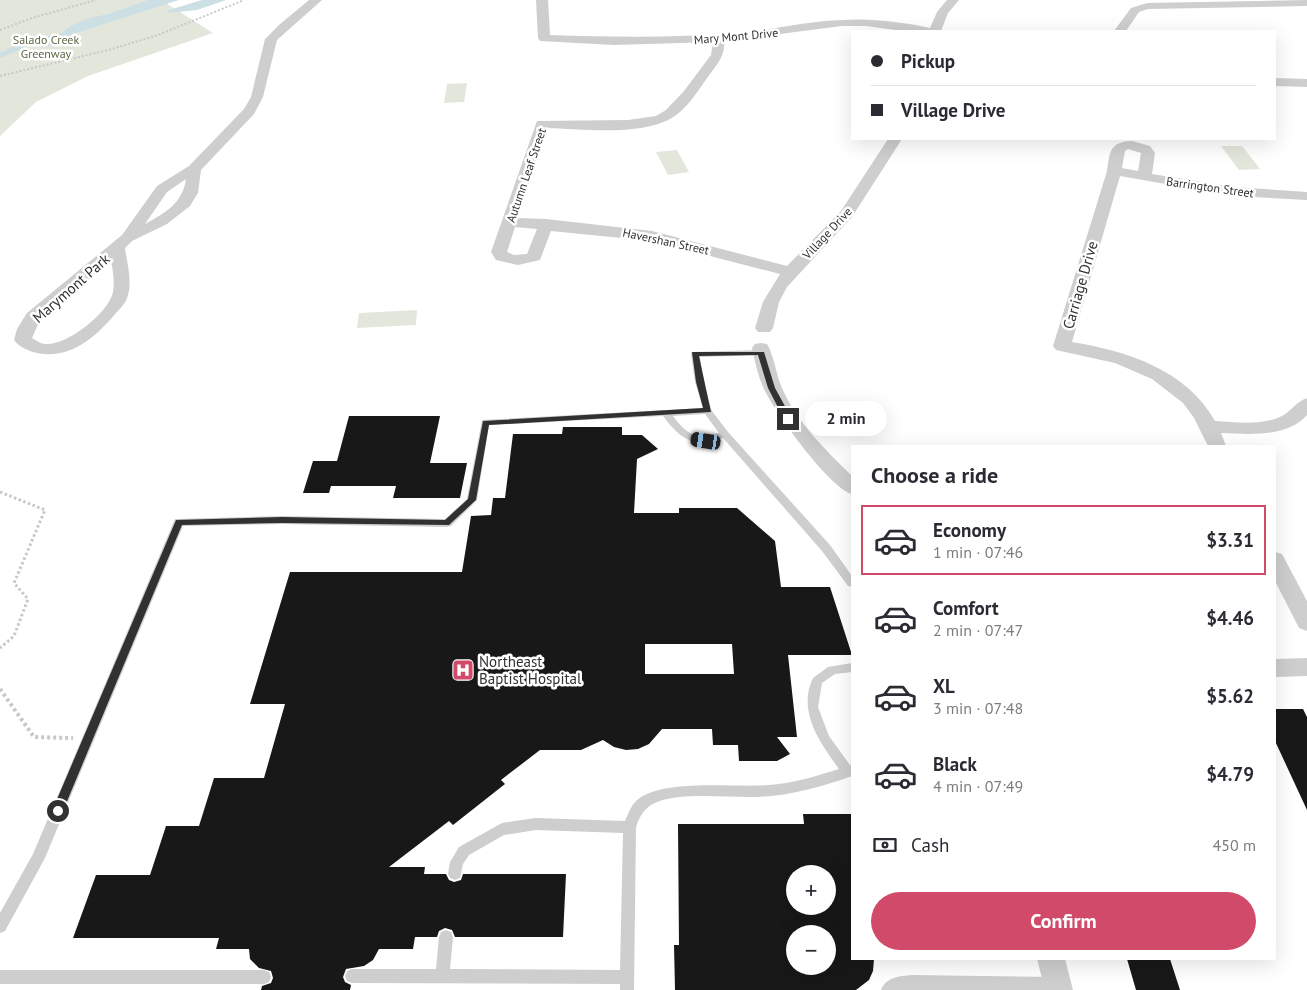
<!DOCTYPE html>
<meta charset="utf-8">
<style>
body{margin:0;font-family:"PT Sans",sans-serif;background:#f7f7f7;color:#2b2b33;height:100vh;display:flex;flex-direction:column;font-size:19px;white-space:nowrap}
*{box-sizing:border-box;margin:0}
p{font-size:16px;color:#7c7c81}
.icon{flex:none;width:28px;height:28px;fill:none;stroke:currentColor;stroke-width:2;stroke-linecap:round;stroke-linejoin:round}
.map{position:relative;flex:1;overflow:hidden}
.details{position:absolute;left:851px;top:445px;width:425px;height:515px;display:flex;flex-direction:column;background:#fff;border-radius:0px;box-shadow:0 5px 20px #0002}
.details>*{flex:none}
.guide{position:absolute;left:851px;top:30px;width:425px;height:110px;border-radius:0px;box-shadow:0 5px 20px #0002;display:grid;align-content:center;height:110px;padding:0 20px;background:#fff}
.tools{position:absolute;left:786px;top:865px;display:grid;gap:10px}
.tools a{display:grid;place-items:center;width:50px;height:50px;border-radius:50%;background:#fff;box-shadow:0 5px 20px #0002;font-size:25px}
.end{position:absolute;width:22px;height:22px;margin:-11px;border:6px solid #313131;background:#fff;box-shadow:0 0 0 2px #fff}
.from{border-radius:50%}
.bubble{position:absolute;height:35px;border-radius:18px;background:#fff;box-shadow:0 5px 20px #0002;font-size:16px;font-weight:800;line-height:35px;text-align:center}
.car{position:absolute;width:15px;height:30px;margin:-15px -8px;border-radius:6px;box-shadow:0 0 4px 1px #0007;background:linear-gradient(#222 24%,#8ab4d8 0 40%,#222 0 76%,#8ab4d8 0 86%,#222 0)}
.guide b{display:flex;align-items:center;gap:18px;height:48px;font-size:19px}
.guide b+b{border-top:1px solid #e1e1e2}
.guide i{width:12px;height:12px;background:#2b2b33}
ul{padding:0;list-style:none}
li{display:flex;align-items:center;gap:15px;height:70px;margin:0 10px 8px;padding:0 10px;border:2px solid transparent;border-radius:0px}
li div{flex:1}
li b{display:block;font-size:19px}
li em{font-style:normal;font-weight:800}
li.active{border-color:#d14a6a}
li>.icon{width:45px;height:45px;stroke-width:1.5}
h2{padding:0 20px;font-size:22px;line-height:60px}
.pay{display:flex;align-items:center;gap:12px;height:55px;padding:0 20px;font-size:19px}
.pay p{margin-inline-start:auto}
.button{display:flex;gap:10px;margin-top:auto;padding:10px 20px}
.button a{flex:1;height:58px;border-radius:30px;background:#d14a6a;color:#fff;font-size:20px;font-weight:800;line-height:58px;text-align:center}
.map>svg:first-child{display:block}
</style>
<div class="map">
<svg width="1307" height="990" viewBox="0 0 1307 990">
<rect width="100%" height="100%" fill="#fff"/>
<path fill="#e3e7db" d="M 0,0 L 161,0 L 213,33 L 88,76 L 36,102 L 0,136 Z
M 467,83 L 464,102 L 444,103 L 447,84 Z
M 1221,146 L 1242,146 L 1260,169 L 1239,170 Z
M 677,150 L 689,172 L 668,175 L 656,152 Z
M 417,310 L 416,325 L 357,328 L 359,313 Z"/>
<path fill="#cbdfe5" d="M 148,0 L 179,0 L 73,34 L 51,46 L 40,47 L 33,44 L 0,58 L 0,53 L 23,42 L 62,33 L 71,26 L 89,18 L 108,14 Z
M 202,0 L 226,0 L 197,10 L 168,13 L 169,10 Z"/>
<path fill="#181818" fill-rule="evenodd" d="M 349,416 L 440,416 L 430,463 L 467,463 L 460,498 L 393,498 L 396,486 L 331,486 L 329,493 L 303,493 L 313,461 L 337,461 Z
M 563,427 L 622,427 L 622,435 L 642,435 L 658,449 L 637,459 L 634,513 L 679,513 L 679,508 L 737,508 L 775,541 L 781,587 L 830,587 L 852,655 L 788,655 L 797,737 L 777,737 L 790,754 L 777,761 L 739,761 L 738,745 L 713,745 L 712,729 L 662,729 L 649,744 L 638,749 L 626,750 L 614,747 L 603,740 L 581,750 L 540,750 L 501,780 L 505,784 L 453,825 L 449,821 L 389,867 L 425,867 L 424,874 L 446,874 L 449,880 L 454,882 L 461,880 L 463,874 L 566,874 L 563,937 L 455,937 L 452,930 L 445,928 L 439,931 L 437,937 L 415,937 L 413,949 L 379,949 L 373,960 L 364,966 L 346,969 L 343,977 L 345,982 L 351,985 L 350,990 L 261,990 L 262,986 L 271,983 L 273,978 L 271,971 L 259,968 L 250,959 L 249,949 L 216,949 L 219,938 L 73,938 L 96,875 L 150,875 L 166,826 L 199,826 L 214,778 L 264,778 L 285,704 L 250,704 L 290,572 L 462,572 L 471,516 L 491,515 L 493,498 L 505,498 L 513,434 L 562,434 ZM 645,644 L 732,644 L 734,674 L 645,674 Z
M 1275,709 L 1303,709 L 1307,717 L 1307,810 L 1275,741 Z
M 803,814 L 852,814 L 852,959 L 874,959 L 873,971 L 869,980 L 856,990 L 675,990 L 674,945 L 679,945 L 678,824 L 804,824 ZM 795,874 L 828,874 L 828,906 L 795,906 ZM 795,934 L 828,934 L 828,966 L 795,966 Z
M 1127,959 L 1170,959 L 1180,990 L 1136,990 Z"/>
<g fill="none" stroke-linecap="round" stroke-linejoin="round">
<path stroke="#c8c8c8" stroke-width="2" stroke-dasharray="2 2" stroke-linecap="butt" d="M 0,30 L 32,18 L 96,0
M 0,76 L 112,49 L 158,35 L 244,0"/>
<path stroke="#c8c8c8" stroke-width="3" stroke-dasharray="2.5 2.5" stroke-linecap="butt" d="M 0,492 L 45,510 L 14,583 L 28,599 L 14,636 L 0,648"/>
<path stroke="#c8c8c8" stroke-width="4" stroke-dasharray="3 3" stroke-linecap="butt" d="M 0,689 L 34,737 L 73,738"/>
<path fill="#cecece" fill-rule="evenodd" d="M 762,350 L 766,353 L 765,355 L 700,357 L 703,382 L 712,411 L 728,432 L 830,545 L 852,576 L 852,587 L 848,586 L 822,551 L 723,438 C 693,447 682,441 663,416 L 489,425 L 477,500 L 451,526 L 447,527 L 282,524 L 183,526 L 45,858 L 5,931 L 0,933 L 0,913 L 33,854 L 175,519 L 282,516 L 445,519 L 467,499 L 482,420 L 703,408 L 695,382 L 691,354 L 692,352 ZM 705,414 L 719,433 C 696,440 687,435 673,416 Z
M 852,663 L 852,672 L 835,674 L 822,683 L 818,707 L 829,736 L 850,765 L 852,765 L 852,776 C 822,787 789,796 756,797 C 728,798 683,792 657,802 C 645,807 640,815 636,827 L 634,990 L 620,990 L 620,984 L 352,983 L 347,981 L 345,976 L 347,971 L 352,969 L 436,969 L 439,937 L 441,932 L 446,930 L 451,932 L 453,937 L 450,969 L 620,970 L 623,833 L 536,830 L 504,835 L 469,855 L 463,864 L 460,878 L 455,880 L 450,878 L 448,874 L 450,862 L 459,847 L 502,823 L 536,818 L 625,821 C 628,814 631,806 636,801 C 661,778 734,788 768,785 C 792,784 816,776 839,769 C 820,743 797,711 813,678 L 828,667 Z
M 0,970 L 264,970 L 269,972 L 271,977 L 269,982 L 264,984 L 0,984 Z
M 912,975 L 1057,977 L 1062,979 L 1064,984 L 1062,989 L 1060,990 L 881,990 C 886,977 900,976 912,975 Z"/>
<path fill="#cecece" fill-rule="evenodd" d="M 309,0 L 322,0 L 277,40 L 263,97 L 254,114 L 201,170 L 198,193 L 190,206 L 167,224 L 132,241 L 125,248 C 127,263 133,283 127,298 C 125,304 120,309 116,313 C 96,337 70,360 37,353 C 29,351 20,348 14,340 L 17,329 L 27,313 L 122,235 L 157,186 L 189,166 L 244,109 L 251,97 L 265,39 L 279,25 ZM 186,179 C 183,203 165,213 145,224 L 167,192 ZM 111,260 C 113,272 116,287 111,298 C 102,317 67,345 46,344 C 41,344 37,341 32,338 L 40,320 Z
M 536,0 L 548,0 L 550,35 C 612,37 674,38 737,33 C 772,30 808,21 843,20 C 871,18 903,22 930,28 L 937,12 L 947,0 L 959,0 L 948,13 L 941,31 L 903,31 L 866,26 L 842,26 L 724,41 C 726,56 715,67 707,78 C 698,91 688,107 675,116 C 644,137 583,129 547,128 L 518,218 L 546,219 L 652,231 L 787,266 L 841,211 L 888,139 L 902,139 L 852,217 L 787,287 L 779,302 L 773,328 L 770,332 L 758,332 L 755,328 L 763,302 L 780,274 L 652,241 L 551,231 L 540,260 L 518,265 L 496,260 L 491,252 L 537,121 L 628,120 L 656,116 L 666,110 L 684,91 L 711,55 L 713,42 L 614,45 L 540,41 L 538,38 ZM 515,227 L 537,229 L 527,254 L 514,255 L 507,252 Z
M 1307,0 L 1307,6 L 1148,9 L 1139,12 L 1126,31 L 1114,31 L 1131,8 L 1147,3 Z
M 1275,78 L 1307,79 L 1307,87 L 1275,86 Z
M 1132,141 L 1150,146 L 1155,153 L 1152,174 L 1234,187 L 1307,192 L 1307,200 L 1234,196 L 1120,176 L 1072,342 C 1126,351 1186,369 1215,421 C 1236,422 1262,426 1282,416 C 1291,411 1297,401 1307,398 L 1307,415 C 1287,438 1248,434 1221,433 L 1226,446 L 1208,446 L 1194,418 L 1183,403 L 1152,379 L 1115,363 L 1056,350 L 1053,346 L 1107,171 C 1110,152 1109,142 1132,141 ZM 1128,149 L 1141,153 L 1138,171 L 1122,168 L 1125,151 Z
M 761,343 L 767,344 C 774,355 776,375 782,388 C 797,423 826,450 852,476 L 852,494 C 830,489 774,411 764,389 C 758,376 755,362 752,348 L 755,344 Z
M 1275,552 L 1282,554 L 1307,601 L 1307,631 L 1299,628 L 1275,581 Z
M 1307,658 L 1307,676 L 1275,677 L 1275,659 Z
M 1037,959 L 1065,959 L 1073,990 L 1045,990 Z"/>
</g>
<path fill="#313131" d="M 692,352 L 764,352 L 775,388 L 792,419 L 791,421 L 785,421 L 768,388 L 758,355 L 699,356 L 711,412 L 489,425 L 476,500 L 449,525 L 282,523 L 182,525 L 63,811 L 58,816 L 54,815 L 52,811 L 176,520 L 282,517 L 445,520 L 468,499 L 483,421 L 703,408 L 696,382 Z"/>
<defs>
<g id="hospital-square" transform="scale(1.125)"><rect x="-9" y="-9" width="18" height="18" rx="4" fill="#d14a6a" stroke="#fff"/><path d="M-5-5h3v3.5h4V-5h3V5h-3V1.5h-4V5h-3Z" fill="#fff"/></g>
</defs>
<g fill-rule="evenodd">
<use href="#hospital-square" x="463" y="670"/>
</g>
<g text-anchor="middle" dominant-baseline="central" stroke-width="5" stroke-linejoin="round" paint-order="stroke">
<g font-size="12" fill="#313131" stroke="#fff">
<text transform="translate(736 36) rotate(-5)">Mary Mont Drive</text>
<text transform="translate(526 175) rotate(-71)">Autumn Leaf Street</text>
<text transform="translate(1210 187) rotate(8)">Barrington Street</text>
<text transform="translate(827 233) rotate(-47)">Village Drive</text>
<text transform="translate(666 241) rotate(12)">Havershan Street</text>
</g>
<g font-size="12" fill="#5a6843" stroke="#fff">
<text x="46" y="39">Salado Creek<tspan x="46" dy="14">Greenway</tspan></text>
</g>
<g font-size="15" fill="#313131" stroke="#fff">
<text transform="translate(1080 285) rotate(-74)">Carriage Drive</text>
<text transform="translate(71 288) rotate(-41)">Marymont Park</text>
</g>
<g font-size="15" fill="#313131" stroke="#fff" text-anchor="start">
<text x="479" y="661">Northeast<tspan x="479" dy="17">Baptist Hospital</tspan></text>
</g>
</g>
</svg>
<div class="tools">
<a>+</a>
<a>−</a>
</div>
<i class="end from" style="left:58px;top:811px"></i>
<i class="end" style="left:788px;top:419px"></i>
<div class="bubble" style="left:805px;top:401px;width:82px">2 min</div>
<i class="car" style="left:706px;top:441px;rotate:279deg"></i>
<div class="guide">
<b><i class="from"></i>Pickup</b>
<b><i></i>Village Drive</b>
</div>
<section class="details">
<h2>Choose a ride</h2>
<ul>
<li class="active"><svg class="icon" aria-label="car" viewBox="0 0 24 24"><path d="M5 17H2v-5l4-1 3-4h7l3 4 3 1v5h-3M9 17h6M6 11h13"/><circle cx="7" cy="17" r="2"/><circle cx="17" cy="17" r="2"/></svg><div><b>Economy</b><p>1 min · 07:46</p></div><em>$3.31</em></li>
<li><svg class="icon" aria-label="car" viewBox="0 0 24 24"><path d="M5 17H2v-5l4-1 3-4h7l3 4 3 1v5h-3M9 17h6M6 11h13"/><circle cx="7" cy="17" r="2"/><circle cx="17" cy="17" r="2"/></svg><div><b>Comfort</b><p>2 min · 07:47</p></div><em>$4.46</em></li>
<li><svg class="icon" aria-label="car" viewBox="0 0 24 24"><path d="M5 17H2v-5l4-1 3-4h7l3 4 3 1v5h-3M9 17h6M6 11h13"/><circle cx="7" cy="17" r="2"/><circle cx="17" cy="17" r="2"/></svg><div><b>XL</b><p>3 min · 07:48</p></div><em>$5.62</em></li>
<li><svg class="icon" aria-label="car" viewBox="0 0 24 24"><path d="M5 17H2v-5l4-1 3-4h7l3 4 3 1v5h-3M9 17h6M6 11h13"/><circle cx="7" cy="17" r="2"/><circle cx="17" cy="17" r="2"/></svg><div><b>Black</b><p>4 min · 07:49</p></div><em>$4.79</em></li>
</ul>
<div class="pay"><svg class="icon" aria-label="cash" viewBox="0 0 24 24"><path d="M3 7h18v10H3z"/><circle cx="12" cy="12" r="2"/></svg>Cash<p>450 m</p></div>
<div class="button"><a>Confirm</a></div>
</section>
</div>
